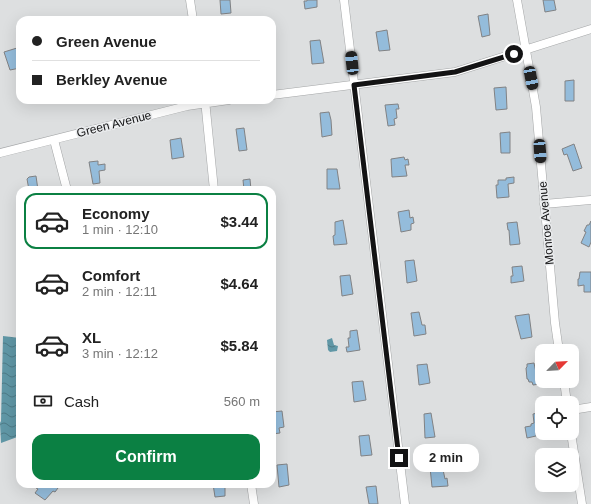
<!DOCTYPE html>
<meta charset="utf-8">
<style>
body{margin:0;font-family:Arial,sans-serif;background:#f6f6f6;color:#222;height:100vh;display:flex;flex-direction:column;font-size:15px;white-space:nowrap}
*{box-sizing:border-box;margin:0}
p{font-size:13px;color:#767676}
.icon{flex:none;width:22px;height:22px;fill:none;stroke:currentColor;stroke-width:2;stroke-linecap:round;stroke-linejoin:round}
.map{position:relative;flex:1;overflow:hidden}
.details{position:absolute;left:16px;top:186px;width:260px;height:302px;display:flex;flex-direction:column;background:#fff;border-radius:12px;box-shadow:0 4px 16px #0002}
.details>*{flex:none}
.top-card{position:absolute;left:16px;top:16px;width:260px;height:88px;border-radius:12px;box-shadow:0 4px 16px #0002;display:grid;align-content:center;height:88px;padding:0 16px;background:#fff}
.needle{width:26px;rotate:66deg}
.fabs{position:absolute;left:535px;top:344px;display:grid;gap:8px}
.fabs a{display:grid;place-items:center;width:44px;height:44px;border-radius:8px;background:#fff;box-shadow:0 4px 16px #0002;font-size:20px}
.end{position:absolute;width:18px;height:18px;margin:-9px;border:5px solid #131314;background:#fff;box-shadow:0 0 0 2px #fff}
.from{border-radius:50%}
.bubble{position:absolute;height:28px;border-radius:12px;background:#fff;box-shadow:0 4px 16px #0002;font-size:13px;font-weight:700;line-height:28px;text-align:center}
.car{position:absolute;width:12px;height:24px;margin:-12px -6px;border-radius:5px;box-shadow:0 0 3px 1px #0007;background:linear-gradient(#222 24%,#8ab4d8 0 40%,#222 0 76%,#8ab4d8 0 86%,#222 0)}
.top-card b{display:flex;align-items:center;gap:14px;height:38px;font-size:15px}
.top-card b+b{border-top:1px solid #e0e0e0}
.top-card i{width:10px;height:10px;background:#222}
ul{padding:7px 0 0;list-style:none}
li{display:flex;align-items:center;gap:12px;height:56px;margin:0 8px 6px;padding:0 8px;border:2px solid transparent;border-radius:12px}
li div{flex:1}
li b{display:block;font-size:15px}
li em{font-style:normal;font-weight:700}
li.active{border-color:#0b8043}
li>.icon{width:36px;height:36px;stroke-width:1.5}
.pay{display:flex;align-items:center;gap:10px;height:44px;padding:0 16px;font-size:15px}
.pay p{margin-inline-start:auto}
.primary-button{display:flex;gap:8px;margin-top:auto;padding:8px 16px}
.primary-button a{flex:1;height:46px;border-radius:12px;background:#0b8043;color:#fff;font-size:16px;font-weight:700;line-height:46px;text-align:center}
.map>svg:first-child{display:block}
</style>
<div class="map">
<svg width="591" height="504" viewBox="0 0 591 504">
<defs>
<pattern id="water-waves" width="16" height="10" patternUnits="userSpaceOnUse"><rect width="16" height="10" fill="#6097a6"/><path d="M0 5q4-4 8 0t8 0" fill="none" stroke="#4e7a86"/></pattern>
</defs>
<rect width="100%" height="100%" fill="#dddfe0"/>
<path fill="url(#water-waves)" d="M 3,336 L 20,338 L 20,436 L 1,443 L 0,423 L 1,421 Z
M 332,338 L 334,345 L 338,346 L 337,351 L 330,352 L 328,350 L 327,340 Z"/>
<path fill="#94bcdb" stroke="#818284" d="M 220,0 L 230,0 L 231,13 L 221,14 Z
M 307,0 L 317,0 L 317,7 L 305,9 L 304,1 L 307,1 Z
M 543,0 L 554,0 L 556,10 L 545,12 Z
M 488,14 L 490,35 L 482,37 L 478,16 Z
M 387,30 L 390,50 L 379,51 L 376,32 Z
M 320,40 L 324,63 L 312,64 L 310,41 Z
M 17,48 L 20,61 L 20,68 L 10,70 L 4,52 Z
M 574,80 L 574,101 L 565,101 L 565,81 Z
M 506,87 L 507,109 L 496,110 L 494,88 Z
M 398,104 L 399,109 L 396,109 L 397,118 L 394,119 L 395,125 L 388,126 L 385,105 Z
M 329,112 L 331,120 L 332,135 L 322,137 L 320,113 Z
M 244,128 L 247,150 L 239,151 L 236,129 Z
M 510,132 L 510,153 L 501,153 L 500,133 Z
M 181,138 L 184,157 L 172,159 L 170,140 Z
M 574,144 L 582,168 L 573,171 L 567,154 L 564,155 L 562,149 Z
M 404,157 L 405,160 L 408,159 L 409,165 L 405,165 L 407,176 L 392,177 L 391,159 Z
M 98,161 L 98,165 L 105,164 L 105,170 L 99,171 L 100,183 L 93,184 L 89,162 Z
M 327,169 L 337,169 L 340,189 L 327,189 Z
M 36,176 L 38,190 L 29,190 L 27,179 L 29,177 Z
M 514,177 L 514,183 L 508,184 L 509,197 L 497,198 L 496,185 L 498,185 L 498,180 L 506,180 L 506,178 Z
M 250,179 L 251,190 L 244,190 L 243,180 Z
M 409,210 L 410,218 L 413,217 L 414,223 L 411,224 L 411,230 L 401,232 L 398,212 Z
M 343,220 L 347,244 L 334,245 L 333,236 L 335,235 L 335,222 Z
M 591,221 L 591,242 L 589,247 L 581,243 L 586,232 L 584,231 L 587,225 L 589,225 Z
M 517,222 L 520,244 L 510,245 L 509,230 L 508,230 L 507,223 Z
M 414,260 L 417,281 L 407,283 L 405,261 Z
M 522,266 L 524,281 L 511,283 L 511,276 L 513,276 L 512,267 Z
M 580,272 L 591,272 L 591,292 L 584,292 L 584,285 L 578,286 L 578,279 L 579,279 Z
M 350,275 L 353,294 L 342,296 L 340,276 Z
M 419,312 L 422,325 L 425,325 L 426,334 L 414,336 L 411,313 Z
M 529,314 L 532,337 L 521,339 L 515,316 Z
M 357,330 L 360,350 L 347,352 L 346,347 L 349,347 L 348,338 L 350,338 L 350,331 Z
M 534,363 L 537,377 L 539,377 L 540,384 L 533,385 L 532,382 L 529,382 L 528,379 L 527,379 L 526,368 L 527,367 L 527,364 Z
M 427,364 L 430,383 L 419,385 L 417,365 Z
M 363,381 L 366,400 L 354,402 L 352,382 Z
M 282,411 L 284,427 L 279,428 L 280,433 L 272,434 L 272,412 Z
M 542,412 L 542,431 L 536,432 L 536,436 L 527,438 L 525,427 L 531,426 L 531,424 L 534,423 L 533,414 Z
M 431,413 L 435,437 L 425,438 L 424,414 Z
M 369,435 L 372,455 L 361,456 L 359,436 Z
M 287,464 L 289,485 L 279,487 L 277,465 Z
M 442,465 L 445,479 L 447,478 L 448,486 L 432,487 L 430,467 Z
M 39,484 L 61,484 L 55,492 L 53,491 L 45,500 L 35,493 L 38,489 L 36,488 Z
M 213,484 L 225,484 L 225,496 L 215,497 Z
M 376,486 L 378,504 L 369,504 L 366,487 Z"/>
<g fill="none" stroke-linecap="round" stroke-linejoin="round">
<g stroke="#a4a6a7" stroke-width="9">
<path id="minor" d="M 190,0 L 193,20
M 344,0 L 405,504
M 517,0 L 536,107 L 555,323 L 559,351
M 272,95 L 455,72 L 591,29
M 205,100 L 214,190
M 54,140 L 67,190
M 0,153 L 187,106 L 229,100
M 544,204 L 591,200
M 564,381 L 567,403
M 572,410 L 591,407
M 571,433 L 582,504
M 251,484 L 254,504"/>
</g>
<use href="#minor" stroke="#fff" stroke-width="8"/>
</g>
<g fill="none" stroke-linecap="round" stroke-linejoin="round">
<path stroke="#131314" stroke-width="5" d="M 399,458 L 354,85 L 455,72 L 514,54"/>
</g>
<g text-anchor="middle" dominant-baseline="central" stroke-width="3" stroke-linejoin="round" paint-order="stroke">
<g font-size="12" fill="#131314" stroke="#eaecee">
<text transform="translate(114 124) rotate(-14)">Green Avenue</text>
<text transform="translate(546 223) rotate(-95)">Monroe Avenue</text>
</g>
</g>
</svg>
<div class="fabs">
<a><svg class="needle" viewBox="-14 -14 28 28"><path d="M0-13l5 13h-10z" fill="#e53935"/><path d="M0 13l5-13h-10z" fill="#767676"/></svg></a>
<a><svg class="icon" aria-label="locate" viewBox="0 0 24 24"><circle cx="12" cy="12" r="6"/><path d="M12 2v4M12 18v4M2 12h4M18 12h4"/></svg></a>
<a><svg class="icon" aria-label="layers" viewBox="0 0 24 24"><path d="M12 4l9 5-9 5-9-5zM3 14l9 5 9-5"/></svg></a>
</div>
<i class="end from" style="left:514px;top:54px"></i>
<i class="end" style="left:399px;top:458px"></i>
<div class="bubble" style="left:413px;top:444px;width:66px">2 min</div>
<i class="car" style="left:352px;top:63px;rotate:354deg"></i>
<i class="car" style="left:531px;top:78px;rotate:169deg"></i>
<i class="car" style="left:540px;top:151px;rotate:176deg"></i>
<div class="top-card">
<b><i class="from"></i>Green Avenue</b>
<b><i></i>Berkley Avenue</b>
</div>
<section class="details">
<ul>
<li class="active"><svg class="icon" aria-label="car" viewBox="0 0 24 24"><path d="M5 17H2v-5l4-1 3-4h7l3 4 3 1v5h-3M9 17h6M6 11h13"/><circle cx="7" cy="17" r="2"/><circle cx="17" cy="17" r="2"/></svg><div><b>Economy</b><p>1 min · 12:10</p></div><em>$3.44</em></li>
<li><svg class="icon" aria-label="car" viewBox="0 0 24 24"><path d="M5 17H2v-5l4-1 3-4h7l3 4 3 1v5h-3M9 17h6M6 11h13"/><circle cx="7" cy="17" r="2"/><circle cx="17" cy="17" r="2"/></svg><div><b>Comfort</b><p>2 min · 12:11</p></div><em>$4.64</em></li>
<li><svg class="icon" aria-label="car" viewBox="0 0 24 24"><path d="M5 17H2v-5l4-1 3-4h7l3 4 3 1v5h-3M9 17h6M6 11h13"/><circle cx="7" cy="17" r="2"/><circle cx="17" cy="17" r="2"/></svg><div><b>XL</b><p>3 min · 12:12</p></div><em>$5.84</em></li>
</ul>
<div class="pay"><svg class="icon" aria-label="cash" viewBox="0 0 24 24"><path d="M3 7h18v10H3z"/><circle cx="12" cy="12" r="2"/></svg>Cash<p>560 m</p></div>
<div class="primary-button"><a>Confirm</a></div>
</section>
</div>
